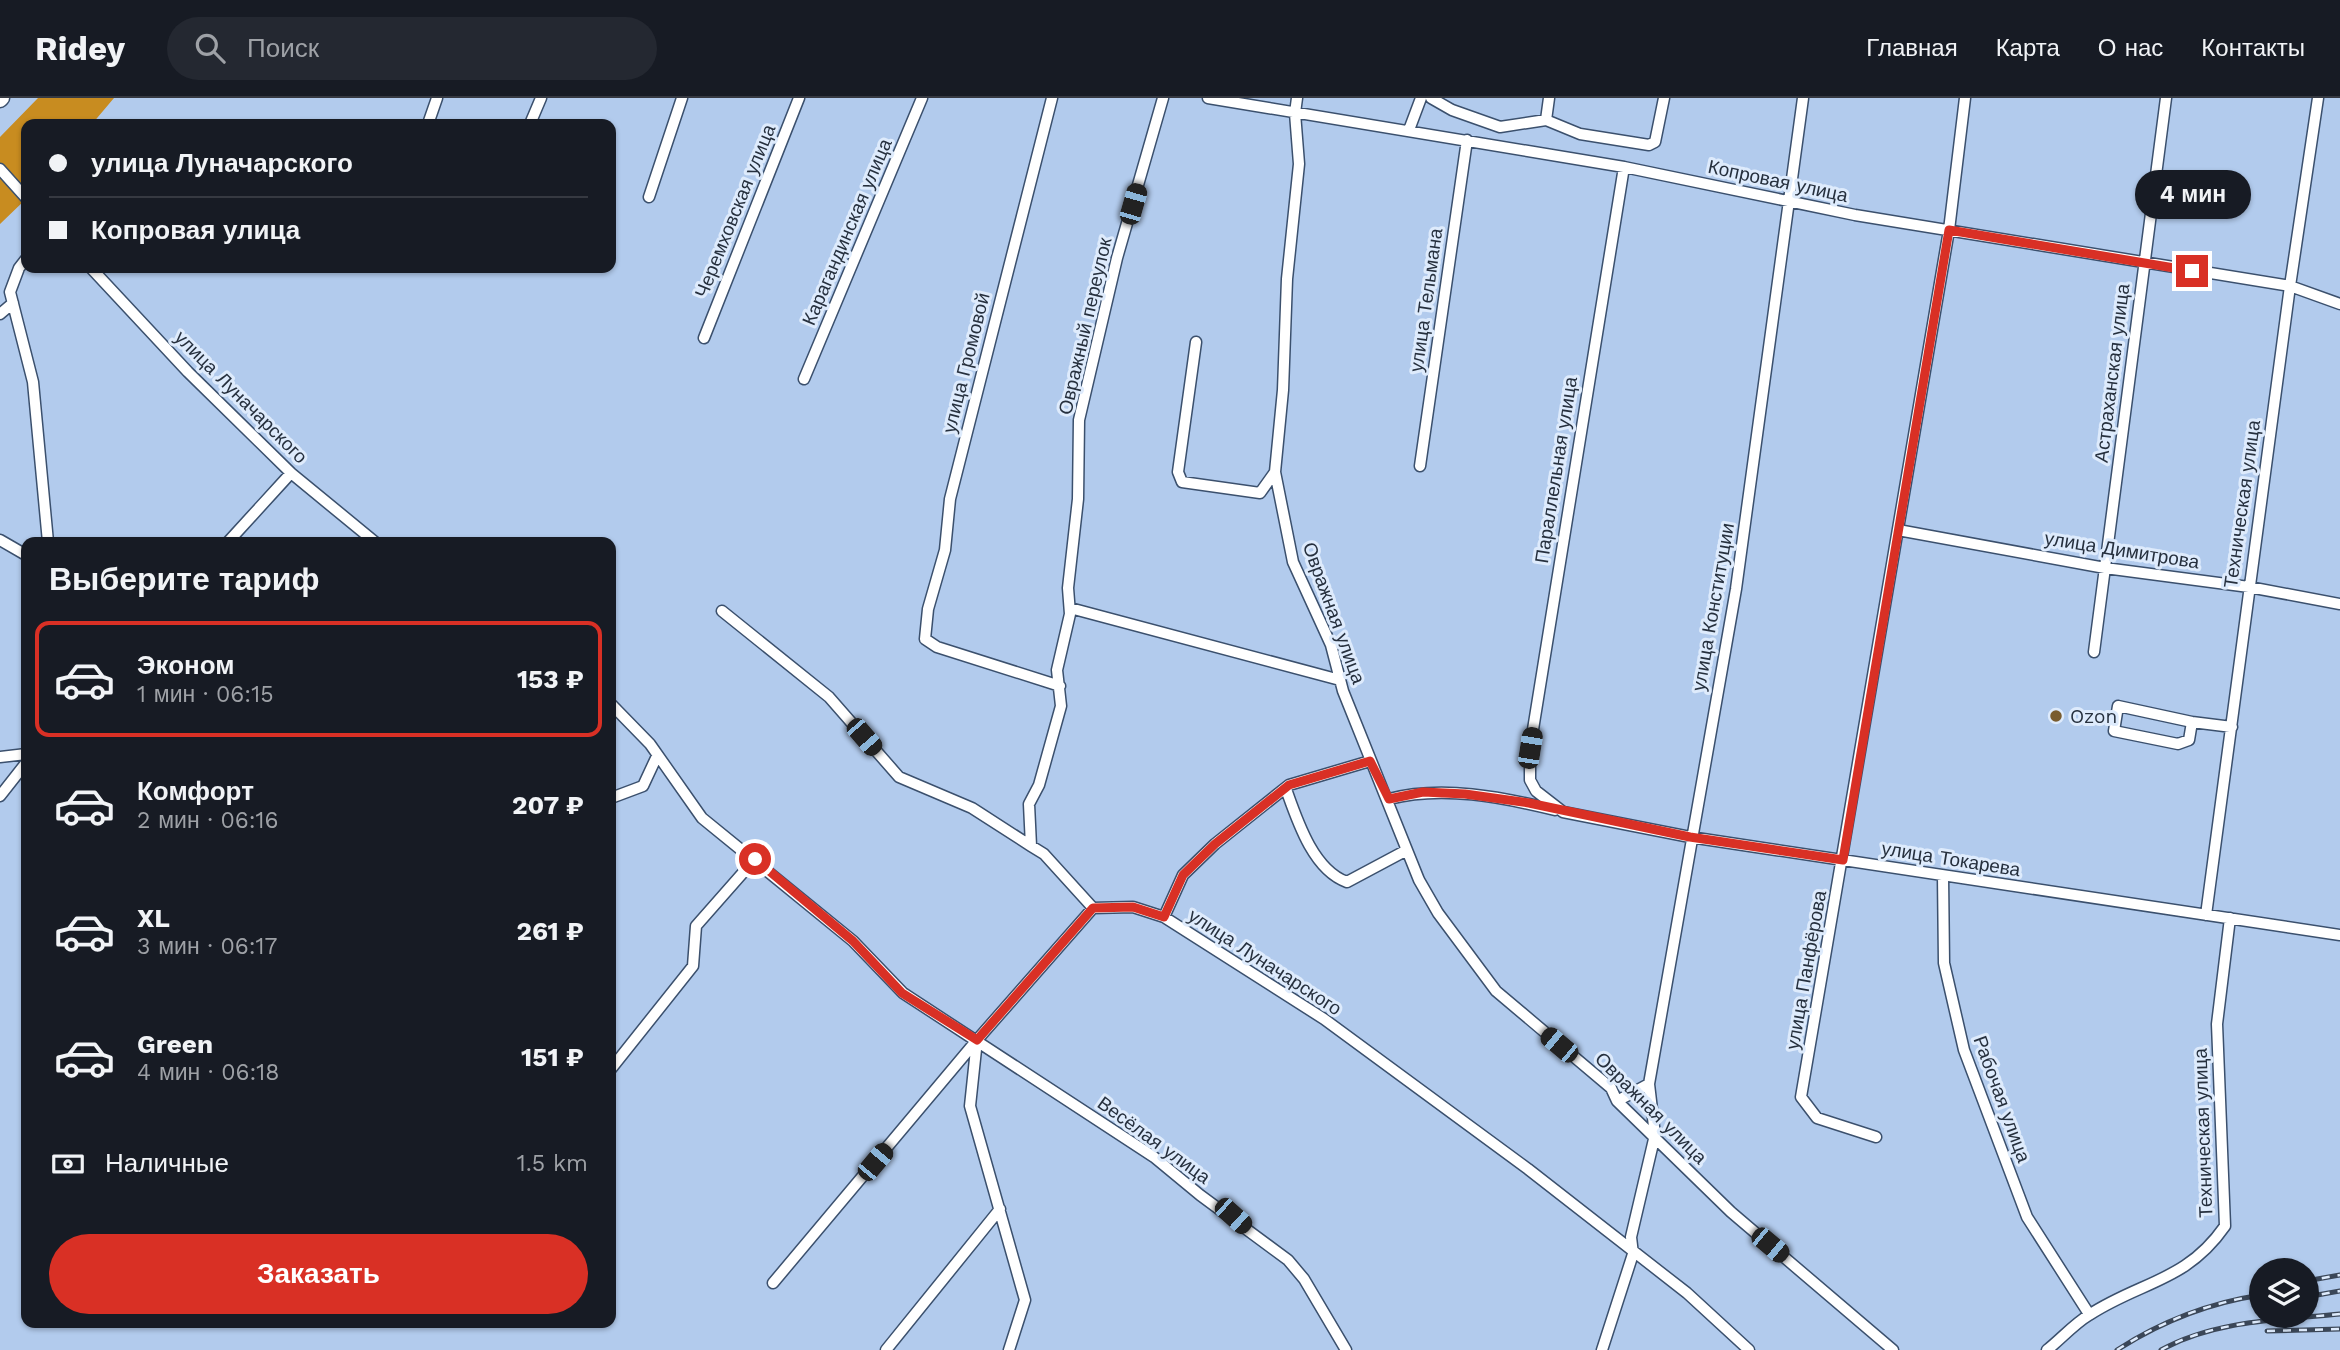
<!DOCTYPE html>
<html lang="ru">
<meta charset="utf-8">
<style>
body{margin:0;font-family:"Work Sans",sans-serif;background:#242831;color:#f1f3f6;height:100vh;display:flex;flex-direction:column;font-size:26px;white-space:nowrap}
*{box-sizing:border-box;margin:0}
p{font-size:23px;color:#9ea1a6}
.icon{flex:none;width:38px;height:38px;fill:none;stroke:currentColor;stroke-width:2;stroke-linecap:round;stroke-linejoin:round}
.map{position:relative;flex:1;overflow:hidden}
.panel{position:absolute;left:21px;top:439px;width:595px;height:791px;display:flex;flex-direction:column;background:#171b24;border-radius:14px;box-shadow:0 2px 5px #0004}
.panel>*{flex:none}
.banner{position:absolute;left:21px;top:21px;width:595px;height:154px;border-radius:14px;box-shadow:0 2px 5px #0004;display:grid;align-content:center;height:154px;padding:0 28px;background:#171b24}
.tools{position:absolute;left:2249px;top:1160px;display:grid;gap:14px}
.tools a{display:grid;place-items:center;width:70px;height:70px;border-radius:50%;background:#171b24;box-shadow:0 2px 5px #0004;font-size:35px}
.end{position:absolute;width:32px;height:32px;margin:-16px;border:9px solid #d93025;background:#fff;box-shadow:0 0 0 4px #fff}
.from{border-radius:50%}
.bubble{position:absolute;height:49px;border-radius:24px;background:#171b24;box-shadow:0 2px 5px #0004;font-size:23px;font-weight:700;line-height:49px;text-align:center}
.car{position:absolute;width:21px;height:42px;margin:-21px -10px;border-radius:9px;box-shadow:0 0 5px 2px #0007;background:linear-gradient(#222 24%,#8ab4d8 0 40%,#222 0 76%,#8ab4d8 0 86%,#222 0)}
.banner b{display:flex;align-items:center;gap:24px;height:66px;font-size:26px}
.banner b+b{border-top:2px solid #363941}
.banner i{width:18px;height:18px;background:#f1f3f6}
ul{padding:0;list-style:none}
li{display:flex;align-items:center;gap:21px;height:116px;margin:0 14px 10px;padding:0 14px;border:4px solid transparent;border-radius:14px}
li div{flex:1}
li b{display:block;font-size:26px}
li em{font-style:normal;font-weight:700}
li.on{border-color:#d93025}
li>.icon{width:63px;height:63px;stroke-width:1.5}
h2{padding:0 28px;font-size:32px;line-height:84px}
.pay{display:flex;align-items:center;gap:18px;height:77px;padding:0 28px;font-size:26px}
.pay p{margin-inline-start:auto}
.action{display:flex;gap:14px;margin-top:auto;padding:14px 28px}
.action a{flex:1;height:80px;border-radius:42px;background:#d93025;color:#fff;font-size:28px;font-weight:700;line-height:80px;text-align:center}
header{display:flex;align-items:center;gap:42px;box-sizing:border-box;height:98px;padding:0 35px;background:#171b24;border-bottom:2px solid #363941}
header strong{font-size:33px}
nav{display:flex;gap:38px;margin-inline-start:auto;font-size:24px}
.search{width:490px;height:63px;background:#242831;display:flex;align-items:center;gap:18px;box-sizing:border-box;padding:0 24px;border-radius:38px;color:#9ea1a6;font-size:26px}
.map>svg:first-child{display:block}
</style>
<header>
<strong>Ridey</strong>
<div class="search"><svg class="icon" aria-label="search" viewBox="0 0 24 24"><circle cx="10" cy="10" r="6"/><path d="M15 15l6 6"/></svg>Поиск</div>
<nav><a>Главная</a><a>Карта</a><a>О нас</a><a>Контакты</a></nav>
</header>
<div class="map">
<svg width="2340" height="1252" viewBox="0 0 2340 1252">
<rect width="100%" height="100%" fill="#b2cbed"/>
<path fill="#c88c20" d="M 38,0 L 114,0 L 92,26 L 26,26 L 26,101 L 0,126 L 0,39 Z"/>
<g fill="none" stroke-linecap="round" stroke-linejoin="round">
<g stroke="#3b506d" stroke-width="13">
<path id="minor" d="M 1052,0 L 950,401 L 945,452 L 928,511 L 925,541 L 937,549 L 1060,588
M 1208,0 L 1624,69 L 1855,117 L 2290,188 L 2340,206
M 1431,0 L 1452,12 L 1500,29 L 1546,22 L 1549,0
M 1546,22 L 1580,36 L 1649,47 L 1655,44 L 1664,0
M 428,26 L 437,0
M 530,26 L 541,0
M 1409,32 L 1421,0
M 1624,69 L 1530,650 L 1530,682 L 1536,693 L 1563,714 L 1690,739 L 2340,837
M 0,71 L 26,100
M 649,99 L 682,0
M 26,161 L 19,170 L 10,194 L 33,284 L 48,444
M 91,170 L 188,274 L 291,375 L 375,444
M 0,216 L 13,205
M 704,240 L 799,0
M 1196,244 L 1178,374 L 1182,384 L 1260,395 L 1275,374 L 1283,292 L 1287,181 L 1299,66 L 1295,15 L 1297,0
M 804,281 L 922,0
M 1420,368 L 1467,42
M 1275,374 L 1293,464 L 1331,547 L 1343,593 L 1419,782 L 1438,815 L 1496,893 L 1611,990 L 1617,1003 L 1731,1114 L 1893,1252
M 1898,432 L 2105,470 L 2249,489 L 2340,506
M 0,442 L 26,457
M 228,444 L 291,375
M 1070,510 L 1340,582
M 722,513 L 829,599 L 899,679 L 972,710 L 1031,748 L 1044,756 L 1093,810 L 1133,809 L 1164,819 L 1324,921 L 1528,1071 L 1687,1195 L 1749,1252
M 2094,554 L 2166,0
M 611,606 L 650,646 L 702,720 L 853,843 L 903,895 L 1154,1059 L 1200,1097 L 1288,1162 L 1304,1181 L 1346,1252
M 2192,624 L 2189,642 L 2178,646 L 2114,633 L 2118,608 L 2192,624 L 2232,629
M 0,659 L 26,656
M 1286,691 C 1297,722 1313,772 1347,784 L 1407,752
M 0,698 L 26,665
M 611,700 L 643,688 L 657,658
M 1389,701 C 1442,687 1502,699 1555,712
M 1031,748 L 1029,706 L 1039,687 L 1061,608 L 1057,572 L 1070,516 L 1068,490 L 1078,401 L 1079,322 L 1117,160 L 1163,0
M 1943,778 L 1944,865 L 1964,952 L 2027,1119 L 2089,1216
M 2206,817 L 2290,188 L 2318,0
M 1164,819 L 1183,777 L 1215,746 L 1289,687 L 1370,663
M 977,942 L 970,1008 L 1025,1202 L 1009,1252
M 611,971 L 693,868 L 696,828 L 755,761
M 1617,1003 L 1649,986 L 1736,491 L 1803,0
M 1876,1039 L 1817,1020 L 1801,999 L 1949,132 L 1965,0
M 773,1185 L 977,942 L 1093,810
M 886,1252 L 1000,1111
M 1602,1252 L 1633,1156 L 1631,1139 L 1655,1037 L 1649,986
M 2047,1252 C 2061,1241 2074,1226 2089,1217 C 2141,1183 2186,1184 2225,1128 L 2217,926 L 2230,820"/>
</g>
<g stroke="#3b506d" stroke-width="17">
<path id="tertiary" d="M 0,2 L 2,0"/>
</g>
<use href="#minor" stroke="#fff" stroke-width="10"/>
<use href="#tertiary" stroke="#fff" stroke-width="14"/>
<g stroke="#3b4758" stroke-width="5">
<path id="rail" d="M 2306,1183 L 2340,1177
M 2306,1199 L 2340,1193
M 2267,1233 L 2340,1231
M 2117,1252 C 2162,1223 2208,1205 2261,1197
M 2161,1252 C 2215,1222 2280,1222 2340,1216"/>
</g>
<use href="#rail" stroke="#deebfc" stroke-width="2.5" stroke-dasharray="8" stroke-linecap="butt"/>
</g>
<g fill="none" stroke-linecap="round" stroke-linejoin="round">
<path stroke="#d93025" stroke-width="9" d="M 755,761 L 853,843 L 902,895 L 977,942 L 1093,810 L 1133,809 L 1164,819 L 1183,777 L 1215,746 L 1289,687 L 1370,663 L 1389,701 L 1423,694 L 1465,696 L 1529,705 L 1690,739 L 1843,762 L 1949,132 L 2192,173"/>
</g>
<circle fill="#795c2f" stroke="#deebfc" stroke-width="2.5" cx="2056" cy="618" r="7"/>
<g text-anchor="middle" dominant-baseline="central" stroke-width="6" stroke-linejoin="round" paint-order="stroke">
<g font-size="19" fill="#26303e" stroke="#deebfc">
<text transform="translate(1778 83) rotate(12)">Копровая улица</text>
<text transform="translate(735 113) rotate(-68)">Черемховская улица</text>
<text transform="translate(847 134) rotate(-67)">Карагандинская улица</text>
<text transform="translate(1426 202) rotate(-82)">улица Тельмана</text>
<text transform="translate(1085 228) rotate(-77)">Овражный переулок</text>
<text transform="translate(966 265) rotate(-76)">улица Громовой</text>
<text transform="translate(2112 275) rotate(-83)">Астраханская улица</text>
<text transform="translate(241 299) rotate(45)">улица Луначарского</text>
<text transform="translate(1556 372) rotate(-81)">Параллельная улица</text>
<text transform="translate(2242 406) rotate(-82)">Техническая улица</text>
<text transform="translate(2122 452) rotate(9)">улица Димитрова</text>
<text transform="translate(1713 509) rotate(-80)">улица Конституции</text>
<text transform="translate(1334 515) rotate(70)">Овражная улица</text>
<text transform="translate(1951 761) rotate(9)">улица Токарева</text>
<text transform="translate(1265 864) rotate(33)">улица Луначарского</text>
<text transform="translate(1806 872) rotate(-80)">улица Панфёрова</text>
<text transform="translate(2002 1001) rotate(70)">Рабочая улица</text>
<text transform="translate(1651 1010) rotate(45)">Овражная улица</text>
<text transform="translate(2203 1035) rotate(-92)">Техническая улица</text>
<text transform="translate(1154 1042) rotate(36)">Весёлая улица</text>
</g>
<g font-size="19" fill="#26303e" stroke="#deebfc" text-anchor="start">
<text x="2070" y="618">Ozon</text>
</g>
</g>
</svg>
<div class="tools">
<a><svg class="icon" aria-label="layers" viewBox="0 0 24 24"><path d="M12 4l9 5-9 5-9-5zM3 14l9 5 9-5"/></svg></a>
</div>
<i class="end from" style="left:755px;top:761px"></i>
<i class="end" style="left:2192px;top:173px"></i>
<div class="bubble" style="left:2135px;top:72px;width:116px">4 мин</div>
<i class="car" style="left:1133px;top:106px;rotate:16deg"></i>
<i class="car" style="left:864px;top:639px;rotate:139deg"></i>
<i class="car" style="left:1530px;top:650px;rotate:9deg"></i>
<i class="car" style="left:1559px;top:947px;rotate:310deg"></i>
<i class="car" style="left:875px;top:1064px;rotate:40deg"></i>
<i class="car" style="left:1233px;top:1118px;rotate:132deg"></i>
<i class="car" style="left:1770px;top:1147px;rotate:130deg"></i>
<div class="banner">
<b><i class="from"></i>улица Луначарского</b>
<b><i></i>Копровая улица</b>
</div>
<section class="panel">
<h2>Выберите тариф</h2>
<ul>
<li class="on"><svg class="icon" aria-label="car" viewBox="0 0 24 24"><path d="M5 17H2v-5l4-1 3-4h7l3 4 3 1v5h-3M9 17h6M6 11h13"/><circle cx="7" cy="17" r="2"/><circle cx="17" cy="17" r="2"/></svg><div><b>Эконом</b><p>1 мин · 06:15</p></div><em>153 ₽</em></li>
<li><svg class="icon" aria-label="car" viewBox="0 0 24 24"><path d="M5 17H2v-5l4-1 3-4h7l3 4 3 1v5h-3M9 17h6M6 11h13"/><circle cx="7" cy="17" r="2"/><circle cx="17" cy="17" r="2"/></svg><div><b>Комфорт</b><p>2 мин · 06:16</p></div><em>207 ₽</em></li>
<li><svg class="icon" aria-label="car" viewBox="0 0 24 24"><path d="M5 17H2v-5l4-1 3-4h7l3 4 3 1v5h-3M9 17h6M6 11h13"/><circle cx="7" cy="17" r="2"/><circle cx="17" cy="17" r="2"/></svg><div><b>XL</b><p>3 мин · 06:17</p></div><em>261 ₽</em></li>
<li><svg class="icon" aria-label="car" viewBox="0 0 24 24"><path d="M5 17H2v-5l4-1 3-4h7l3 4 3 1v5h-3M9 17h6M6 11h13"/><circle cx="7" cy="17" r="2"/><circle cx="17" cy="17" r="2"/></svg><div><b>Green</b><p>4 мин · 06:18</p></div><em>151 ₽</em></li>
</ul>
<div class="pay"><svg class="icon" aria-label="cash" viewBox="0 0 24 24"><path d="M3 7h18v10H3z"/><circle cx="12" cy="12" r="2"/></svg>Наличные<p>1.5 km</p></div>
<div class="action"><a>Заказать</a></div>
</section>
</div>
